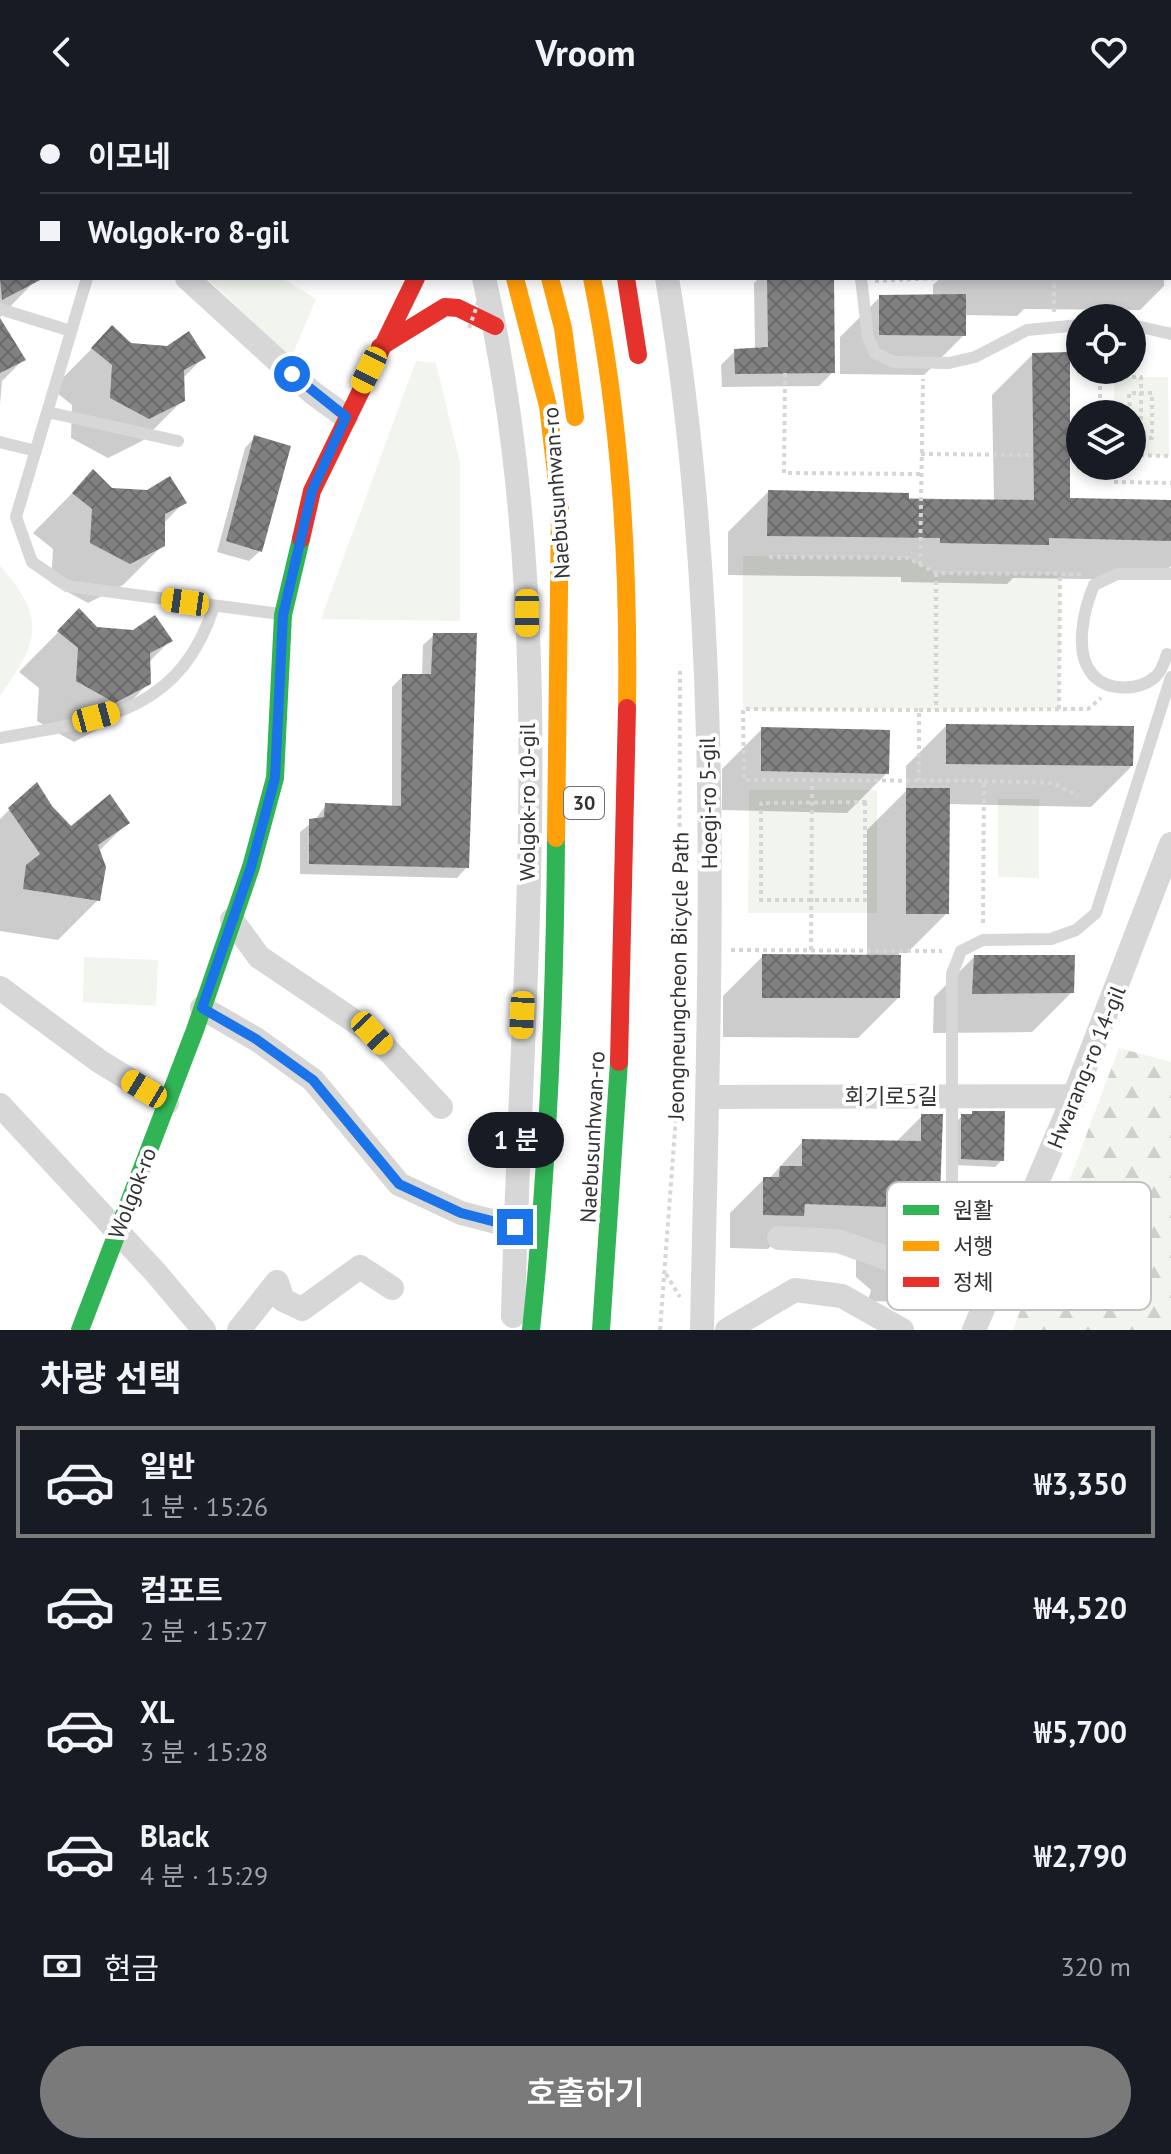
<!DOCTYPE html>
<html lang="ko">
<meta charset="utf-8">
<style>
body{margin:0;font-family:"PT Sans","Noto Sans KR",sans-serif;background:#242831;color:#f1f3f6;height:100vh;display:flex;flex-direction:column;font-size:30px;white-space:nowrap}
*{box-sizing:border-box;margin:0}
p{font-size:26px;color:#9ea1a6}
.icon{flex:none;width:44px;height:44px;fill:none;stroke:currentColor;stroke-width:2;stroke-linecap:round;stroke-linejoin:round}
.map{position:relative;height:1226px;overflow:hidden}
.sheet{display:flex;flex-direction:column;background:#171b24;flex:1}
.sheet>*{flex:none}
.guide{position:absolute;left:0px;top:0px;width:1172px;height:176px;box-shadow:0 4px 12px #0003;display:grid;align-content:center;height:176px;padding:0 40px;background:#171b24}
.fabs{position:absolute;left:1066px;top:200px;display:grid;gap:16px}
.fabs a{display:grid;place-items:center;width:80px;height:80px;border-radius:50%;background:#171b24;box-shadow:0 4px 12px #0003;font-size:40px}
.end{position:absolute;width:36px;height:36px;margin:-18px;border:10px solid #1a73e8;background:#fff;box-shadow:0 0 0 4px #fff}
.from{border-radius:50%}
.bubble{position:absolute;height:56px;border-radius:28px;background:#171b24;box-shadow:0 4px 12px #0003;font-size:26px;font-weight:600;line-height:56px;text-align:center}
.car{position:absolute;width:24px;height:48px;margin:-24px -12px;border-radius:10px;box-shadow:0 0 6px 2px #0007;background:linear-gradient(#f5c518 24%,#345 0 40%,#f5c518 0 76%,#345 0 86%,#f5c518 0)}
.guide b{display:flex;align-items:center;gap:28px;height:76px;font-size:30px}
.guide b+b{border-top:2px solid #363941}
.guide i{width:20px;height:20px;background:#f1f3f6}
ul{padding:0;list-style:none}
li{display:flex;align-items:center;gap:24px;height:112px;margin:0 16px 12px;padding:0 24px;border:4px solid transparent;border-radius:0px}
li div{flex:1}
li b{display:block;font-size:30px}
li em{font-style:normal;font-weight:600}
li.selected{border-color:#7a7a7a}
li>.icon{width:72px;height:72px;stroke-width:1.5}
h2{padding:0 40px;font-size:36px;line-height:96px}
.pay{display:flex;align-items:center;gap:20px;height:88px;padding:0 40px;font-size:30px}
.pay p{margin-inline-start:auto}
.primary-button{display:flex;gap:16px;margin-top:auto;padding:16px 40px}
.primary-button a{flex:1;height:92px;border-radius:48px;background:#7a7a7a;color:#fff;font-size:32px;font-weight:600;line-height:92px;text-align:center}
header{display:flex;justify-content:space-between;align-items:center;height:104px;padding:0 40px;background:#171b24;font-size:36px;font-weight:600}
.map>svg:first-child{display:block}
</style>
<header><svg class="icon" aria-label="back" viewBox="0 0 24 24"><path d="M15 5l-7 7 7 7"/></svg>Vroom<svg class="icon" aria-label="heart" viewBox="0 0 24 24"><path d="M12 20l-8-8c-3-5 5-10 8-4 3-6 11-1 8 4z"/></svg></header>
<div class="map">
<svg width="1171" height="1226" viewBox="0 0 1171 1226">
<defs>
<pattern id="forest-firs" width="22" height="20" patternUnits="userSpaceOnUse" patternTransform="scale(2)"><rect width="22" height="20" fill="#f1f5ed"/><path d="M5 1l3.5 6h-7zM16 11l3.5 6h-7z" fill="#cfd2cc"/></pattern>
<pattern id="building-cross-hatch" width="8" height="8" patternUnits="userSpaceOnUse" patternTransform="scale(2)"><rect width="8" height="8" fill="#818181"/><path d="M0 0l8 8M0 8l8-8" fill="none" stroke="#6a6a6a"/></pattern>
</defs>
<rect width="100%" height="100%" fill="#fff"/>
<path fill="#f1f5ed" d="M 207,174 L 282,174 L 316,195 L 291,254 Z
M 416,257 L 436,259 L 460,359 L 460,517 L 321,515 Z
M 1114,273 L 1168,273 L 1169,352 L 1132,351 L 1132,310 L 1114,310 Z
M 743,452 L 908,454 L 936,469 L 1060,470 L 1059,605 L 743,605 Z
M 0,462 C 47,515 39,537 0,592 Z
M 749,686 L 877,686 L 877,809 L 748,809 Z
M 998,695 L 1039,695 L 1039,774 L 998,773 Z
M 84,853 L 158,856 L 156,902 L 83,898 Z"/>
<path fill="url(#forest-firs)" d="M 1119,944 L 1171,958 L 1171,1226 L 1013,1226 Z"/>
<path fill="#0003" d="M 0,0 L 83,0 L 2,2 L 0,95 Z
M 1140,0 L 1171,0 L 1171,22 L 1170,2 Z
M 1171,62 L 1171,150 L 1170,150 Z
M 0,122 L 2,174 L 36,176 L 0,213 Z
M 759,174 L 832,174 L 833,268 L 819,282 L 722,283 L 721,261 L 735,247 L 755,246 L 754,179 Z
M 940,174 L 1164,174 L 1164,182 L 1140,206 L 1024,205 L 1017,212 L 964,211 L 964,231 L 924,271 L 840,270 L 840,233 L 880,193 L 933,193 L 933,181 Z
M 112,224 L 130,241 L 204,253 L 182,275 L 183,296 L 142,337 L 108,354 L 71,334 L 72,301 L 52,285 Z
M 0,237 L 24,255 L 2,277 L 0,301 Z
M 1032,251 L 1068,396 L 1171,398 L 1171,462 L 1156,476 L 1013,474 L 1007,480 L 901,478 L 901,473 L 728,471 L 728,428 L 768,388 L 994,397 L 992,291 Z
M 255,333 L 260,447 L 249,457 L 217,448 L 245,344 Z
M 93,368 L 111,386 L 184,398 L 163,420 L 163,441 L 123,481 L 88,499 L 51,479 L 53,445 L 33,429 Z
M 79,507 L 96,525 L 170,537 L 148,559 L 149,579 L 108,620 L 74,638 L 37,617 L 39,584 L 19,568 Z
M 434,531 L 467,763 L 457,774 L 300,770 L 300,728 L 315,716 L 326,701 L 392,704 L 392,583 L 403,572 L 422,572 L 423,541 Z
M 946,622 L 1132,624 L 1131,663 L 1091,703 L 948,700 L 947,809 L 907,849 L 899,849 L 898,894 L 858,934 L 723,933 L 723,892 L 763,852 L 867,853 L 867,726 L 906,687 L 906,662 Z
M 762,625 L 887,669 L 847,709 L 722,706 L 722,665 Z
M 50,704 L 71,725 L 128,718 L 98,748 L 98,796 L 58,836 L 0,827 L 0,715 L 10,705 Z
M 974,853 L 1072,888 L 1032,928 L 933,929 L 934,893 Z
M 922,1012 L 926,1155 L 935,1164 L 902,1198 L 868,1197 L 871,1186 L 856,1173 L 856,1137 L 780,1133 L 768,1145 L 730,1144 L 730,1109 L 764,1075 L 769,1075 L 803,1037 L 895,1039 Z
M 962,1012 L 1002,1056 L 995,1063 L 955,1061 L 955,1019 Z"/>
<path fill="url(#building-cross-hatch)" d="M 0,174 L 44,174 L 2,196 Z
M 767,174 L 834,174 L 835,269 L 735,270 L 734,245 L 768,243 Z
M 966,190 L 966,232 L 879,231 L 879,191 Z
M 0,214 L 26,256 L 0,269 Z
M 112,221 L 131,239 L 167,242 L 189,227 L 206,254 L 184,266 L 185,297 L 149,315 L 110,294 L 112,261 L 91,244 Z
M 1070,248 L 1070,394 L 1171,396 L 1171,437 L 1049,434 L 1049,441 L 940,439 L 940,434 L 767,432 L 768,386 L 909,389 L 909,395 L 1034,396 L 1032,249 Z
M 254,331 L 291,342 L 262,448 L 226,437 Z
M 93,365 L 112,384 L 147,386 L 170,372 L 187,399 L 165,410 L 165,442 L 130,460 L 90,439 L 92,405 L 72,389 Z
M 79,504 L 97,523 L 133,526 L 155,511 L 173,537 L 150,549 L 151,580 L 115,599 L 76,577 L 78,544 L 57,527 Z
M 433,529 L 477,529 L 469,764 L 309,760 L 309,715 L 324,713 L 325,699 L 401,702 L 402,570 L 431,570 Z
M 946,620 L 1134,622 L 1133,662 L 946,660 Z
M 761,623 L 890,626 L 889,670 L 761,667 Z
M 37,678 L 52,702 L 71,722 L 110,690 L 130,719 L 98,741 L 106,763 L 100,797 L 23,785 L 26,761 L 40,750 L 8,704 Z
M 906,684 L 950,684 L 949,810 L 906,810 Z
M 762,850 L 901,851 L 900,894 L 762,894 Z
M 974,851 L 1075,851 L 1074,889 L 972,890 Z
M 972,1007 L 1005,1007 L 1004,1057 L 961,1055 L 961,1010 L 972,1010 Z
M 921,1010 L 943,1010 L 938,1146 L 929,1155 L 938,1164 L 900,1164 L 904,1152 L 889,1139 L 889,1103 L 805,1100 L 804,1112 L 763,1111 L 763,1073 L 779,1073 L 780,1062 L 802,1062 L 802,1035 L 921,1037 Z"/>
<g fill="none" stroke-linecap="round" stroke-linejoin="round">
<path stroke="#d6d6d6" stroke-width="24" stroke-dasharray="24 12" stroke-linecap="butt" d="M 889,1155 L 938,1155"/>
<path stroke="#d6d6d6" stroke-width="4" stroke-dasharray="4 4" stroke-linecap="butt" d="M 1170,129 L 1171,129
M 875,177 L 939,174
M 1054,208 L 1054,174
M 1100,266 L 1100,310
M 785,269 L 784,369 L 921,370
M 1100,272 L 1141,273 L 1141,351
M 1130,310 L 1129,289 L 1152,289 L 1152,334 L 1132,334
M 921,350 L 1033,351
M 1070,351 L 1080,351
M 1132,351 L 1169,352
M 1114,362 L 1114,378 L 1171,379
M 769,453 L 908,454 L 936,469 L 1083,470
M 920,461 L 923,275
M 936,469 L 936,606
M 1059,605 L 1060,470
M 919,606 L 1088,605 L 1101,594
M 919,677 L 919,606 L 743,605 L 744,676 L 984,677 L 983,821
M 984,677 L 1053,679 L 1078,692
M 865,698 L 865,796 L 761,796 L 761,699 Z
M 731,846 L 942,847
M 811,846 L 812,677
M 666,1170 L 680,1193
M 660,1226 L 679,972 L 680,564"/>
<path stroke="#d7d7d7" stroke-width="12" d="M 94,2 L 94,0
M 0,84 L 2,84
M 87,174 L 16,413 L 32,458 L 67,482 L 280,510
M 861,174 L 868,234 L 875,249 L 894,258 L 949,259 L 975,253 L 1027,226 L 1080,221
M 0,205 L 71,227
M 1132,221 L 1171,230
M 47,308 L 178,337
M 0,338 L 36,347
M 1167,550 C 1164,558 1162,567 1156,572 C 1140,587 1108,588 1093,571 C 1073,549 1084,505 1094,481 L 1117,470 L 1171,470
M 0,634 C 100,616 179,611 214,502
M 938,1155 L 952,1156 L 952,870 L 961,847 L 983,836 L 1051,835 L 1076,826 L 1096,809 L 1171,573"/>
<path stroke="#d7d7d7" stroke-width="24" d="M 358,0 L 359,2
M 606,0 L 607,2
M 780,0 L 781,2
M 915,0 L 915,2
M 982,0 L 983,2
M 1057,0 L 1058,2
M 1136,0 L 1136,2
M 144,2 L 144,0
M 1170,28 L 1171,28
M 187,174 L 313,289 L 346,313
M 484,174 C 561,510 521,870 513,1212
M 667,174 C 726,521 709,876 702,1226
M 232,816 L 259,853 L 372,929 L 441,1003
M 0,884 L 99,957 L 167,999
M 202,904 L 256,935 L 313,976 L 399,1080 L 461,1109 L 515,1123
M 707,993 L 1074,992
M 0,1001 L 156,1169 L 204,1226
M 779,1134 L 838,1137 L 889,1155
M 239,1226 L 277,1178 L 283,1196 L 302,1205 L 360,1163 L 392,1184
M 727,1226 L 795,1186 L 842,1192 L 902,1226
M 974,1226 L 1074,992 L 1171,740"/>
<path stroke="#30b455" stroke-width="18" d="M 493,0 L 494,2
M 80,1226 L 195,926 L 251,763 L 275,674 L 283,511 L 301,435
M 531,1226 C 548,1062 555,898 556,734
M 601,1226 L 619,958"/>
<path stroke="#ff9f0a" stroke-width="18" d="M 567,0 L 568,2
M 515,174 L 548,302 L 560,403 L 556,734
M 550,174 L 563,224 L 575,313
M 592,174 C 621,317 629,459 627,604"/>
<path stroke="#e5322d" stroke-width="18" d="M 425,0 L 426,2
M 626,174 L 638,251
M 380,243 L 445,203 L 458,204 L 495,222
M 301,435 L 312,387 L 416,174
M 619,958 L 627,604"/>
<path stroke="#d6d6d6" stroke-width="4" stroke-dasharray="4 4" stroke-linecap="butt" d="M 469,224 L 487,174"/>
<path stroke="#30b455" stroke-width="18" d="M 533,0 L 534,2"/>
</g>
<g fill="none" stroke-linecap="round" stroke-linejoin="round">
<path stroke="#1a73e8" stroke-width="10" d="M 292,270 L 346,313 L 312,387 L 283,511 L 275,674 L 251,763 L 202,904 L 256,935 L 313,976 L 399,1080 L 461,1109 L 515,1123"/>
</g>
<g text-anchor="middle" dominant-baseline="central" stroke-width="8" stroke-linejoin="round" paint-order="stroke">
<rect fill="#fff" stroke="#707070" stroke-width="2" x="564" y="683" width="40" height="32" rx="6"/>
<g font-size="20" font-weight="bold" fill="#333">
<text x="584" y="699">30</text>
</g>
<g font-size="22" fill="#333" stroke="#fff">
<text transform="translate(556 389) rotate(-94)">Naebusunhwan-ro</text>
<text transform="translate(527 698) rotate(-90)">Wolgok-ro 10-gil</text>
<text transform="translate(708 699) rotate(-91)">Hoegi-ro 5-gil</text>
<text transform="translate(678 872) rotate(-89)">Jeongneungcheon Bicycle Path</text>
<text transform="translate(1086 963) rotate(-68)">Hwarang-ro 14-gil</text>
<text x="891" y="992">회기로5길</text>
<text transform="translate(592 1033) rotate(-87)">Naebusunhwan-ro</text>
<text transform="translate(132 1089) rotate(-69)">Wolgok-ro</text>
</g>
</g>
<rect x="887" y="1078" width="264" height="128" rx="12" fill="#fff" stroke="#c2c2c2" stroke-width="2"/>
<rect x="903" y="1101" width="36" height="10" fill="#30b455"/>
<rect x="903" y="1137" width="36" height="10" fill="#ff9f0a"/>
<rect x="903" y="1173" width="36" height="10" fill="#e5322d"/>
<g font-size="22" fill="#333">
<text x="953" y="1114">원활</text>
<text x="953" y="1150">서행</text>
<text x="953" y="1186">정체</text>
</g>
</svg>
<div class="fabs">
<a><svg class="icon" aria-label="locate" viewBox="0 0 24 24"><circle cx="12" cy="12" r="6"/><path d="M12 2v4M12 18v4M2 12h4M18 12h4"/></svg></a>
<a><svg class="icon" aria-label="layers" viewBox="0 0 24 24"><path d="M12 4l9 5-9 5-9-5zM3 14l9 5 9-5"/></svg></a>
</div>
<i class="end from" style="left:292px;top:270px"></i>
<i class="end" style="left:515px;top:1123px"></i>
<div class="bubble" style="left:468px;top:1008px;width:96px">1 분</div>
<i class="car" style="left:369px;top:266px;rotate:206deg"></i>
<i class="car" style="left:185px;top:498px;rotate:278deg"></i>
<i class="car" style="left:527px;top:509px;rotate:180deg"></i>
<i class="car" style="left:96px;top:613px;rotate:75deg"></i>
<i class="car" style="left:522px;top:911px;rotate:183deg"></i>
<i class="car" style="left:372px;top:929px;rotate:137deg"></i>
<i class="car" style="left:144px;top:985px;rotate:301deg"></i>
<div class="guide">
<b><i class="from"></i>이모네</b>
<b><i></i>Wolgok-ro 8-gil</b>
</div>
</div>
<section class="sheet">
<h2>차량 선택</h2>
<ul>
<li class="selected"><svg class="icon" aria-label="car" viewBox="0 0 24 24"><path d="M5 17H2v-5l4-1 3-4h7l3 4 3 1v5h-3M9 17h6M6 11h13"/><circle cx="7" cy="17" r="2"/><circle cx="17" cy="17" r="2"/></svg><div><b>일반</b><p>1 분 · 15:26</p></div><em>₩3,350</em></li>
<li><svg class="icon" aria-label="car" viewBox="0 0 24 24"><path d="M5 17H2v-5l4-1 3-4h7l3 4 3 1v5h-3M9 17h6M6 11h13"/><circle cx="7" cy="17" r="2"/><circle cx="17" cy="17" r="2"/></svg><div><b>컴포트</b><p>2 분 · 15:27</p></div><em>₩4,520</em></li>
<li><svg class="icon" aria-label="car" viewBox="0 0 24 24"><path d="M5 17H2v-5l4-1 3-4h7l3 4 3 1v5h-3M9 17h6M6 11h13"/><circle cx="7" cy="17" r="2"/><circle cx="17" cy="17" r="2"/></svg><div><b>XL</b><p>3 분 · 15:28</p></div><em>₩5,700</em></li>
<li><svg class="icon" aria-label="car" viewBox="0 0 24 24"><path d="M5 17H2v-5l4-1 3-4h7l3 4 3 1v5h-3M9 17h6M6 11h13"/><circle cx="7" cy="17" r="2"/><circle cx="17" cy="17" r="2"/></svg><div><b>Black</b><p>4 분 · 15:29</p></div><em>₩2,790</em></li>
</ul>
<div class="pay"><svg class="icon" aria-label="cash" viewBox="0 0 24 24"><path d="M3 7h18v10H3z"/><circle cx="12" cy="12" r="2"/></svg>현금<p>320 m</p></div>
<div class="primary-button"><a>호출하기</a></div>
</section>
